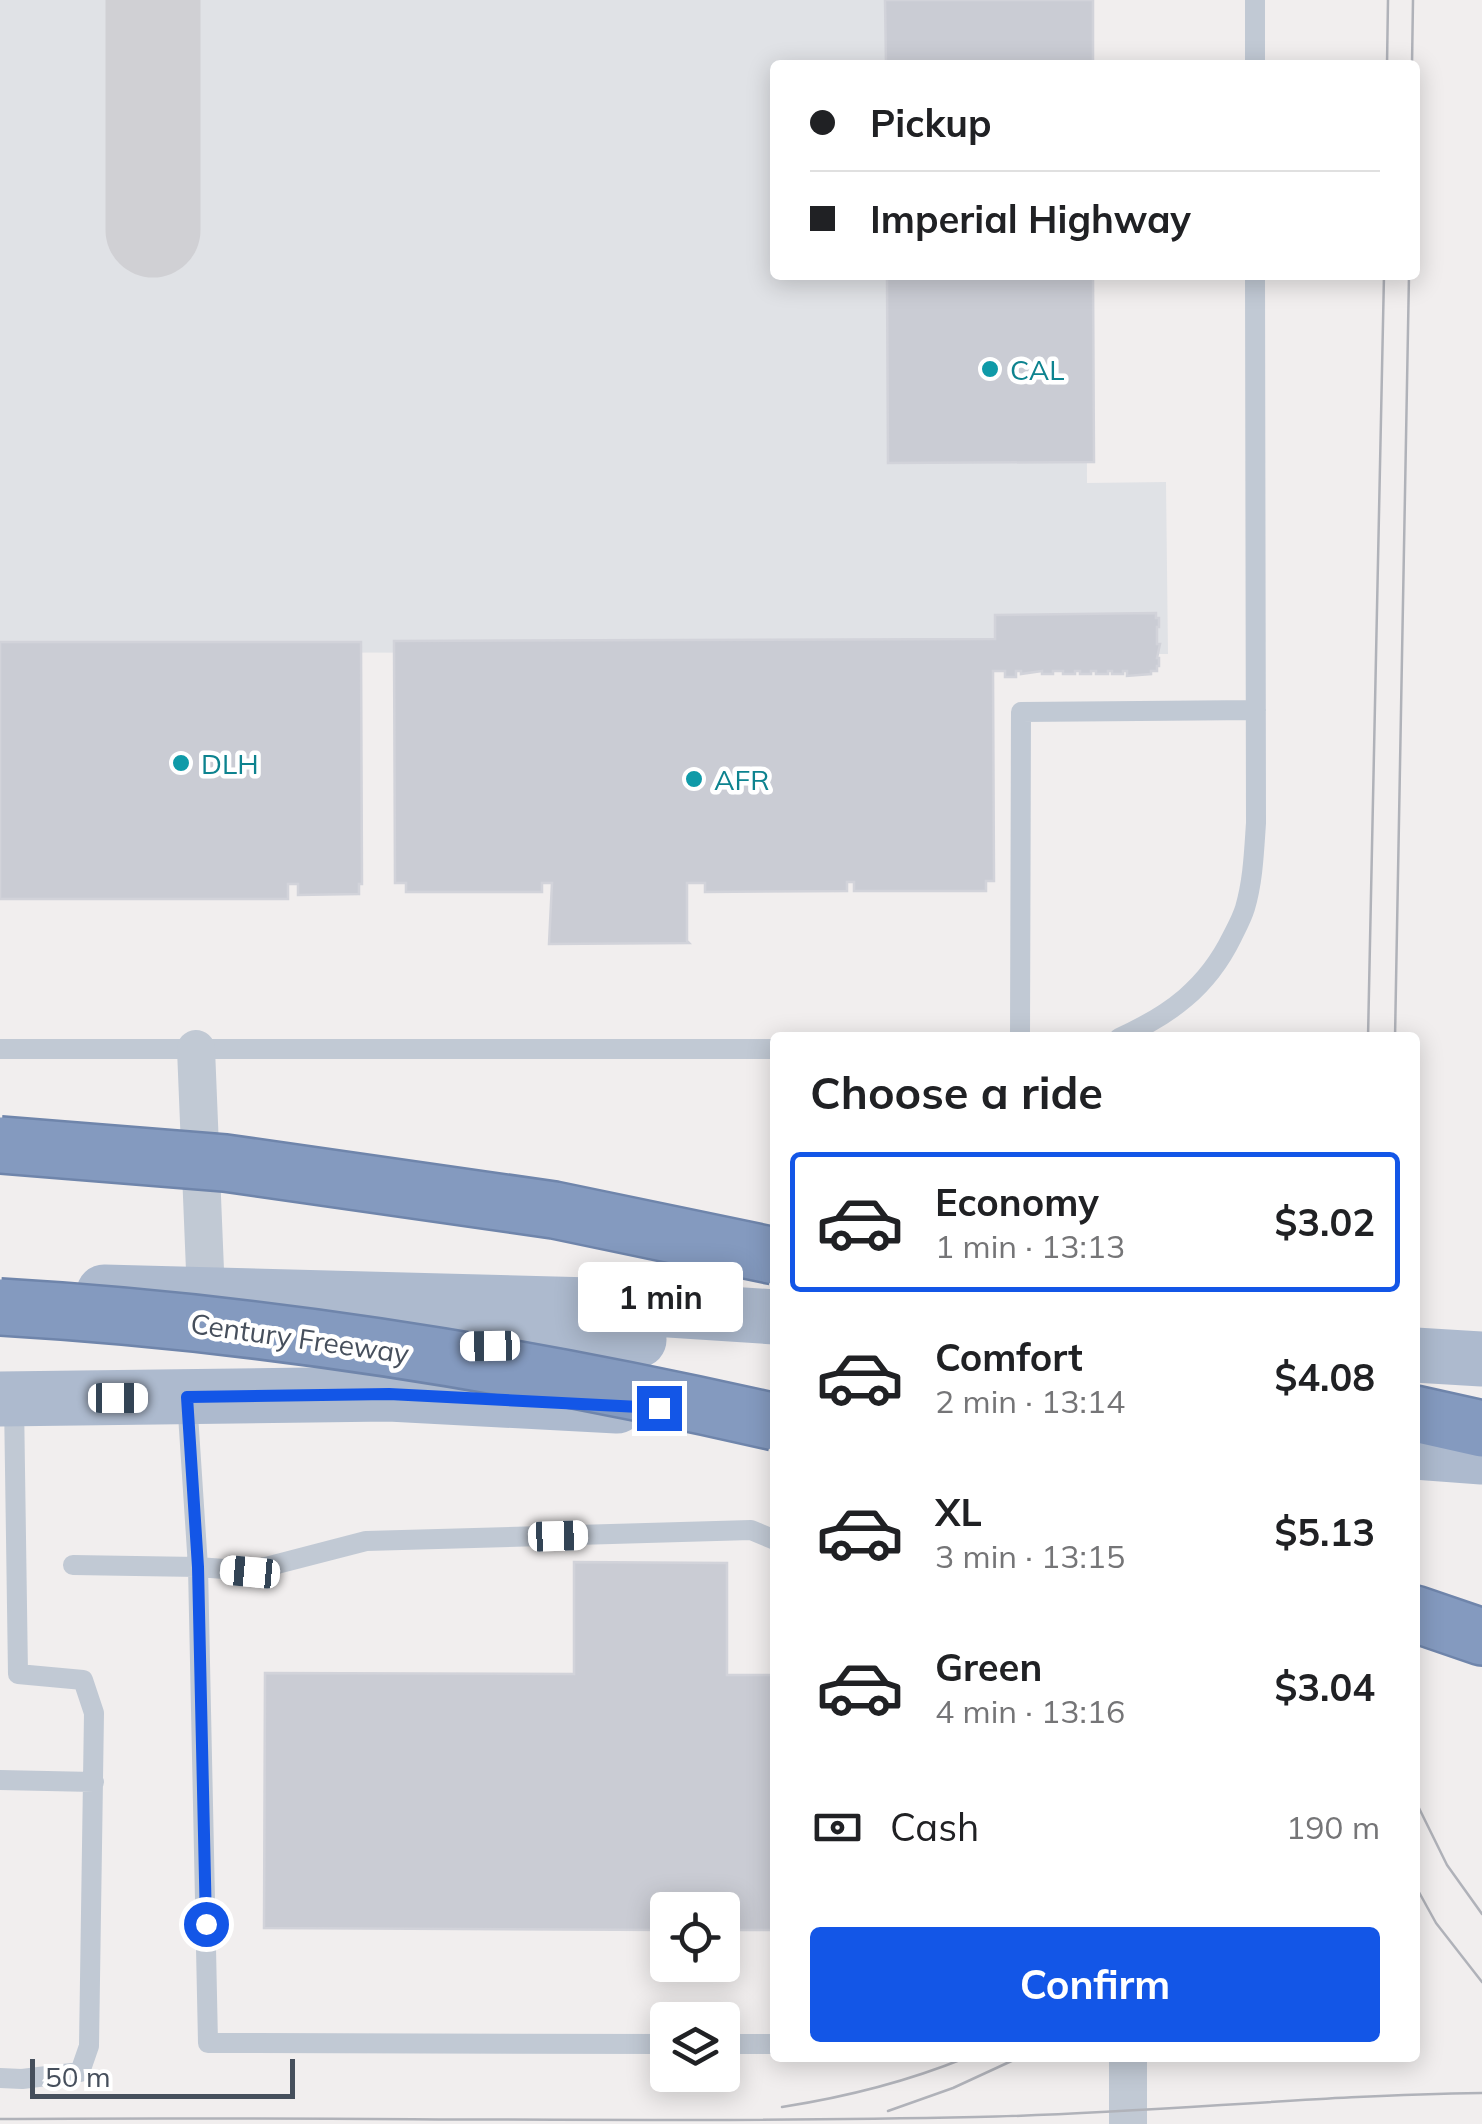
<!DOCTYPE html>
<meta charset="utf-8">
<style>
body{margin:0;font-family:Mulish,sans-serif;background:#f6f6f6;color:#202124;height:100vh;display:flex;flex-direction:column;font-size:38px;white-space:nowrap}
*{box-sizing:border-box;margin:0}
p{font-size:32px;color:#757577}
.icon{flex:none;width:55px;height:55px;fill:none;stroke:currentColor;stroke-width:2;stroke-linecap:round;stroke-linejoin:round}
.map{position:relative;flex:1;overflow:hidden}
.side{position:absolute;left:770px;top:1032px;width:650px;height:1030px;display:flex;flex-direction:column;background:#fff;border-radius:10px;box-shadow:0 5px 25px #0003}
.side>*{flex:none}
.top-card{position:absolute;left:770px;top:60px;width:650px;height:220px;border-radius:10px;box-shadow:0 5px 25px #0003;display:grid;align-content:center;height:220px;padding:0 40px;background:#fff}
.controls{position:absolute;left:650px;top:1892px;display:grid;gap:20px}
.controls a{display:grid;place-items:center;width:90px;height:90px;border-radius:10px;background:#fff;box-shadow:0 5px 25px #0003;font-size:50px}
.scale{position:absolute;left:30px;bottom:25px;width:265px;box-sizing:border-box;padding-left:10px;border:5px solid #464f5c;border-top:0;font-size:28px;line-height:35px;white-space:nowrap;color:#464f5c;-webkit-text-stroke:8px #fff;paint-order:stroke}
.end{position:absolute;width:45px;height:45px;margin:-22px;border:12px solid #1356e7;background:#fff;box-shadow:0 0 0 5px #fff}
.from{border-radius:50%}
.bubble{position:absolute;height:70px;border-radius:10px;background:#fff;box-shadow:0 5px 25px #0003;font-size:32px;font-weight:700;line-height:70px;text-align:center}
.car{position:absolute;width:30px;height:60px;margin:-30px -15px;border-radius:12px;box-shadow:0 0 8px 2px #0007;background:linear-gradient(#fff 24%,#345 0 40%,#fff 0 76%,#345 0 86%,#fff 0)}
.top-card b{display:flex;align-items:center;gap:35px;height:95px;font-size:38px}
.top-card b+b{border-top:2px solid #e0e0e0}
.top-card i{width:25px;height:25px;background:#202124}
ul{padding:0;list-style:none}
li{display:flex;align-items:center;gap:30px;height:140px;margin:0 20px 15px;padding:0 20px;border:5px solid transparent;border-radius:10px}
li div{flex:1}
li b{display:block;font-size:38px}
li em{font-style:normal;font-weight:700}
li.active{border-color:#1356e7}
li>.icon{width:90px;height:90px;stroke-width:1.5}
h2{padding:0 40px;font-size:45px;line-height:120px}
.pay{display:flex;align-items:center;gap:25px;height:110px;padding:0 40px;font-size:38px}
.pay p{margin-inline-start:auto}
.cta{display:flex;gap:20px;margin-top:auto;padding:20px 40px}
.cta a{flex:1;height:115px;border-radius:10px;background:#1356e7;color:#fff;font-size:40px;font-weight:700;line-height:115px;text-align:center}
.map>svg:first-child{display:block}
</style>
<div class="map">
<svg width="1482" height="2124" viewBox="0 0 1482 2124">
<rect width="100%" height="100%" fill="#f1eeee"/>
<path fill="#e0e2e6" d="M 0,0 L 1084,0 L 1085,65 L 775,65 L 775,275 L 1086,275 L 1087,483 L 1166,482 L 1168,654 L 0,652 Z"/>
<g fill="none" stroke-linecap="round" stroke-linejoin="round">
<path stroke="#d0d0d4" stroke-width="95" d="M 153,0 L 153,230"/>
</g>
<path fill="#caccd4" stroke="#d2d3da" stroke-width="2.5" d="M 885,0 L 1093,0 L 1093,65 L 886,65 Z
M 887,275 L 1093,275 L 1094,462 L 888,463 Z
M 1156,613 L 1156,618 L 1159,618 L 1159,627 L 1157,627 L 1157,644 L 1160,644 L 1157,658 L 1159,658 L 1159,666 L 1157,666 L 1157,671 L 1151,671 L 1151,674 L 1127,676 L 1127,671 L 1123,671 L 1123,674 L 1112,674 L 1112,671 L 1108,671 L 1108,674 L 1096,674 L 1096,671 L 1091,671 L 1091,674 L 1080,674 L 1080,671 L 1075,671 L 1075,674 L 1063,674 L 1063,671 L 1053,671 L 1053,674 L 1042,674 L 1042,671 L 1021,674 L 1021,671 L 1016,671 L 1016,677 L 1005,677 L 1005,671 L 993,671 L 994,881 L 986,881 L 986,891 L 854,891 L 854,882 L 847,882 L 847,891 L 705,892 L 705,883 L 687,883 L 687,941 L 689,943 L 549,944 L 552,883 L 542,883 L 542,892 L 406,892 L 406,883 L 395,883 L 394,641 L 995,639 L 995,615 Z
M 0,642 L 361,642 L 362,884 L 359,884 L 359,894 L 298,895 L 298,884 L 288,884 L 288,899 L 0,899 Z
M 574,1562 L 727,1563 L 727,1675 L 775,1675 L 775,1930 L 722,1930 L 722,1910 L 668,1910 L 668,1930 L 264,1928 L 265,1673 L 574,1674 Z"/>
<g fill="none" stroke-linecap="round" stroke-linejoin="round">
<g stroke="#6f85ab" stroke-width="60">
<path id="motorway" d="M 1415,1414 L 1482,1429
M 1415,1614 L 1482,1637"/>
</g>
<path stroke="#c1c9d4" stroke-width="20" d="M 1255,0 L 1255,65
M 1020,1038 L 1021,712 L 1256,710
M 1119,1038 C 1170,1015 1207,988 1232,937 C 1237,927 1242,918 1245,908 C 1253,881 1254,852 1256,823 L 1255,275
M 0,1049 L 775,1049
M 187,1399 L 198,1567 L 208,2043 L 668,2044
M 73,1565 L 198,1567 L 250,1571 L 366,1541 L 751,1530 L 775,1540
M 0,1780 L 94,1782
M 722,2044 L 775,2044
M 0,2078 L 22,2079 L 80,2072 L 89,2046 L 94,1713 L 83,1680 L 18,1674 L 14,1401"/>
<path stroke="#c1c9d4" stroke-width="38" d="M 196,1049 L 206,1295
M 1128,2058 L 1128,2124"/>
<path stroke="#adbace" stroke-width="55" d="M 104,1292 L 592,1305 L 775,1317
M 455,1347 L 639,1340
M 1415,1355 L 1482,1359
M 0,1399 L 389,1394 L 617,1406
M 1415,1452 L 1482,1457"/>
<use href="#motorway" stroke="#849abf" stroke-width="55"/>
<path stroke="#b0b2b9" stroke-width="2.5" d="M 1387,65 L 1388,0
M 1412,65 L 1413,0
M 1368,1038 L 1384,275
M 1395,1038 L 1409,275
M 1415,1800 L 1447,1865 L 1482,1914
M 1415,1885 L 1436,1923 L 1482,1982
M 782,2107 C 846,2097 906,2082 965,2058
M 888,2111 L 953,2088 L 1018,2058
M 0,2119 C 325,2116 651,2124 976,2117 C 1145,2114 1313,2095 1482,2093"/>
<g stroke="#6f85ab" stroke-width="60" stroke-linecap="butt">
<path id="motorway-bridge" d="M 0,1145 L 225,1163 L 554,1210 L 775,1256
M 0,1307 C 261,1322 520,1364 775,1422"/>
</g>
<use href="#motorway-bridge" stroke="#849abf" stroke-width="55"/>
</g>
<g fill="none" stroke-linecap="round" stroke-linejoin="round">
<path stroke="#1356e7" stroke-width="12" d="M 206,1924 L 198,1567 L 187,1397 L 389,1394 L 659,1408"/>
</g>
<g fill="#0f9aa8" stroke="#fff" stroke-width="4">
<circle cx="990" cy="369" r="10"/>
<circle cx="181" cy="763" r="10"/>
<circle cx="694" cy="779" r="10"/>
</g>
<g text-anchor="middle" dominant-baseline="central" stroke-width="9" stroke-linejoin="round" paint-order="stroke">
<g font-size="28" fill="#0d838f" stroke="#fff" text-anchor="start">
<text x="1010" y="369">CAL</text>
<text x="201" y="763">DLH</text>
<text x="714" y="779">AFR</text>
</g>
<g font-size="28" fill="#464f5c" stroke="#fff">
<text transform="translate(300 1338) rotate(8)">Century Freeway</text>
</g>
</g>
</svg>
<div class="controls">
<a><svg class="icon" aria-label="locate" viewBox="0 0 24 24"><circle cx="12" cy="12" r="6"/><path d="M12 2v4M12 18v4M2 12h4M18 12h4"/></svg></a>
<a><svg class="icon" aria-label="layers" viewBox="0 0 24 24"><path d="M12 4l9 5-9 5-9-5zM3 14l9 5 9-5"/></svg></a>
</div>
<div class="scale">50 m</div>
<i class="end from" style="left:206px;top:1924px"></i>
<i class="end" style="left:659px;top:1408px"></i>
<div class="bubble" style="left:578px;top:1262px;width:165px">1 min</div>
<i class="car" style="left:490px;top:1346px;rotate:269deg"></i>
<i class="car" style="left:118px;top:1398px;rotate:90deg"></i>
<i class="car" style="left:558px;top:1536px;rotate:88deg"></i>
<i class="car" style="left:250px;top:1572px;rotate:275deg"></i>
<div class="top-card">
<b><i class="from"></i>Pickup</b>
<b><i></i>Imperial Highway</b>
</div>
<section class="side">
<h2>Choose a ride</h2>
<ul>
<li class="active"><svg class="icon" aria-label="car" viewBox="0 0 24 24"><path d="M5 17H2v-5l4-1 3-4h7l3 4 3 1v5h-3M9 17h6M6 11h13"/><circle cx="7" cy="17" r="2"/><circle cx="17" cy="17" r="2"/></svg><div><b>Economy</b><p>1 min · 13:13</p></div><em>$3.02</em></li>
<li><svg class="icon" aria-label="car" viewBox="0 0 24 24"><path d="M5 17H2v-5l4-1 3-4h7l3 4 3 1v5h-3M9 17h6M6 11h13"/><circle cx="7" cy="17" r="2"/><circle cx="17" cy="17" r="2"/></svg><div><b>Comfort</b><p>2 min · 13:14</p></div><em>$4.08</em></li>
<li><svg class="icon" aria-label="car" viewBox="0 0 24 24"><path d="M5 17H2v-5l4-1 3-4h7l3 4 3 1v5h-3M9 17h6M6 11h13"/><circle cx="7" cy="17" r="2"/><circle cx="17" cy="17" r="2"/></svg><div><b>XL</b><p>3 min · 13:15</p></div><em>$5.13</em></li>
<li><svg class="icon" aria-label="car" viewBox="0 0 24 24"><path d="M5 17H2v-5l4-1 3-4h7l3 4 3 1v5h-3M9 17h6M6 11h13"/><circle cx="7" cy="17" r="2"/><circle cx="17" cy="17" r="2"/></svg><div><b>Green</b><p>4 min · 13:16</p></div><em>$3.04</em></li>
</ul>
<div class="pay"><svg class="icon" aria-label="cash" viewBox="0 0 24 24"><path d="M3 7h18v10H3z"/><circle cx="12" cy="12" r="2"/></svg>Cash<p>190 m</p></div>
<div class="cta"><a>Confirm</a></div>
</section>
</div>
